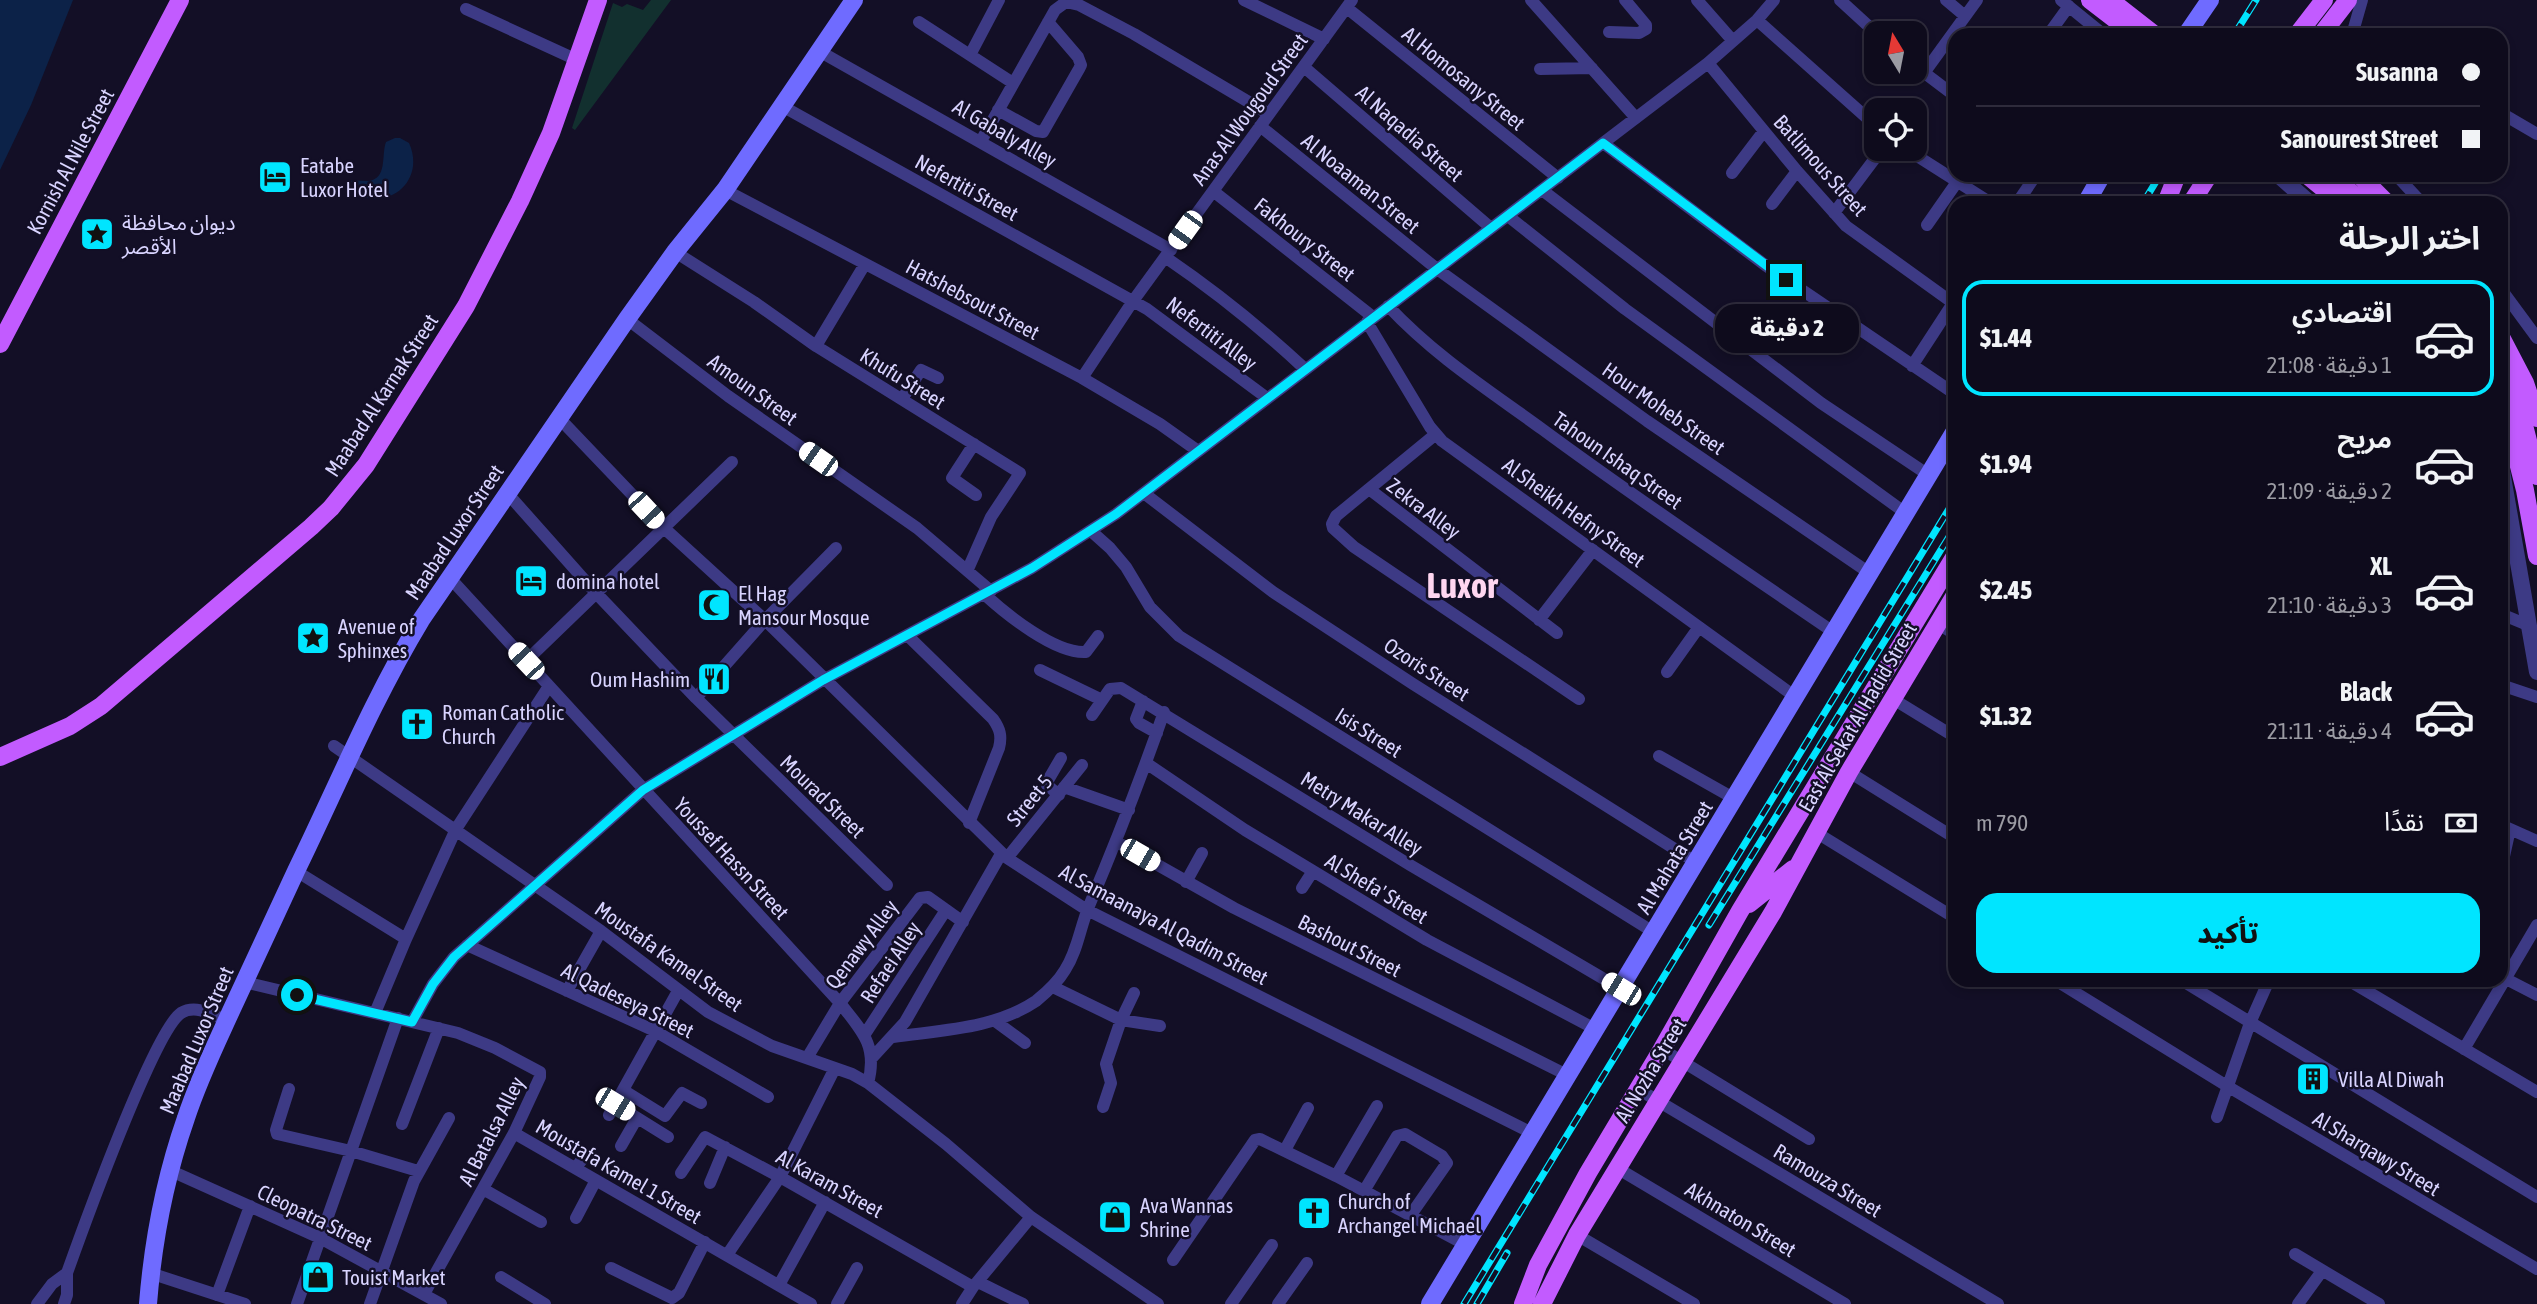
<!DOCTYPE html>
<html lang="ar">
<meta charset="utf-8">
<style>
body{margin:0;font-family:"Asap Condensed","Noto Sans Arabic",sans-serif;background:#1c1929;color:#f1f3f6;direction:rtl;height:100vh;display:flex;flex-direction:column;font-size:26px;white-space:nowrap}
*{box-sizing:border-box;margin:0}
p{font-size:23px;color:#9b9ba3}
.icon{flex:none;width:38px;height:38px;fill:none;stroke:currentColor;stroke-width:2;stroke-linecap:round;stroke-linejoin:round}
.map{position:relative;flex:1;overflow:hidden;direction:ltr}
.drawer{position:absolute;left:1948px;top:196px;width:560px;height:791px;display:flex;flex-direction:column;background:#0e0b1c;border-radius:21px;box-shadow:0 4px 10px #0003,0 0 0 2px #2e2b3b;direction:rtl}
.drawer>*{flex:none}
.top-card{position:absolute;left:1948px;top:28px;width:560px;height:154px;border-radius:21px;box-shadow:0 4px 10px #0003,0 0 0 2px #2e2b3b;direction:rtl;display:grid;align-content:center;height:154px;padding:0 28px;background:#0e0b1c}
.needle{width:46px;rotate:350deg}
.buttons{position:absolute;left:1864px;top:21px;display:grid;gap:14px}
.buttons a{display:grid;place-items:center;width:63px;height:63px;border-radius:14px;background:#0e0b1c;box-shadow:0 4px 10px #0003,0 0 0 2px #2e2b3b;font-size:35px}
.end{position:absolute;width:32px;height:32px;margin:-16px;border:9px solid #00e5ff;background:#111;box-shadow:0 0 0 4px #111}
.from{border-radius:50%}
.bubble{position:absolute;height:49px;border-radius:21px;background:#0e0b1c;box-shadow:0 4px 10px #0003,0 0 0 2px #2e2b3b;font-size:23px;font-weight:800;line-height:49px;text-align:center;direction:rtl}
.car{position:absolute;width:21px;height:42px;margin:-21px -10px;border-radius:9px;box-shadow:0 0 5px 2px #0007;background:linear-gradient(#fff 24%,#345 0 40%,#fff 0 76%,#345 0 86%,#fff 0)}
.top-card b{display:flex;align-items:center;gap:24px;height:66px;font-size:26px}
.top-card b+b{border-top:2px solid #2e2b3b}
.top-card i{width:18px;height:18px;background:#f1f3f6}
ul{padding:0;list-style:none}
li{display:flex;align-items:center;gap:21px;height:116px;margin:0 14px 10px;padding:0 14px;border:4px solid transparent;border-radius:21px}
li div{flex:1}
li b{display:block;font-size:26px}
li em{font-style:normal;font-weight:800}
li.selected{border-color:#00e5ff}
li>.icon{width:63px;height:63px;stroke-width:1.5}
h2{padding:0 28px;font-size:32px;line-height:84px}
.pay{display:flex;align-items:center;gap:18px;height:77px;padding:0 28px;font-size:26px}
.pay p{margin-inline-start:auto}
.cta{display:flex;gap:14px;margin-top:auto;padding:14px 28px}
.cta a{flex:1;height:80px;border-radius:21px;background:#00e5ff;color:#111;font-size:28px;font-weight:800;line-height:80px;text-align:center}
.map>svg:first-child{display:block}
</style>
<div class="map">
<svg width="2537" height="1304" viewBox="0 0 2537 1304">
<rect width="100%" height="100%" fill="#130f26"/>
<path fill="#12302f" d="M 651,0 L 671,0 L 575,130 L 572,128 L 613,3 L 622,7 L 627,4 L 643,10 Z"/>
<path fill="#0c2248" d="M 0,0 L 73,0 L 31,105 L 0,170 Z
M 395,138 L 400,138 L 409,143 C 427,183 384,215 349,190 L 350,181 C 356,180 362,181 368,181 C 388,179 381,155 386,142 Z"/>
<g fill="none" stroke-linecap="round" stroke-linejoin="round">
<path stroke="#3d3a85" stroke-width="12" d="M 1244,0 L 1324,39
M 1531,0 L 1636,118
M 1697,0 L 1733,41
M 1840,0 L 1876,33
M 1946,0 L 1965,16
M 2061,0 L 2104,35
M 1347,8 L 1558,178
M 466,9 L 577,60
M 1757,20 L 1876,126
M 919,22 L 1013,83
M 1609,32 L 1639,33 L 1646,29 L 1646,25 L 1625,0
M 2048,35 L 2069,6
M 2352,35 L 2362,0
M 819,51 L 1171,250
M 970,55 L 999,0
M 1708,63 L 1797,171 L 1846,226 L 1953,303
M 1914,65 L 1955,96
M 1304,67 L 1491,228
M 1540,69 L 1592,68
M 1924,73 L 1977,0
M 782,106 L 1147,309 L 1267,398
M 998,110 L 1036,131 L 1043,132 L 1079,69 L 1081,65 L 1078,57 L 1048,22
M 2501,113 L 2537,134
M 1260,126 L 1437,269 L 1647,421 L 1871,574
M 981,141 L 1055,10 L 1066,2 L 1079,5 L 1134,34 L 1269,114
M 1603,143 L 1765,265 L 1955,394
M 1906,149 L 1991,203
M 1732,173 L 1764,131
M 2396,175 L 2422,203
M 725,190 L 1082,378 L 1160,424 L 1198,451
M 1542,190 L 1821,403 L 1930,476
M 1213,191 L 1373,317
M 2017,203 L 2036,175
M 1772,204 L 1797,171
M 1834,213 L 1882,149
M 1508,216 L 1625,309 L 1907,514
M 1927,225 L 1957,182
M 675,252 L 754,302 L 816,346 L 1020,473 L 991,517 L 968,569
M 1165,257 C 1215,291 1261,328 1305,369
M 2501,289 L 2537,338
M 1388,306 C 1435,356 1487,389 1542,429 C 1638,500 1737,566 1835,633
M 627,319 L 728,396 L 917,528 L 991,591
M 1367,322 L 1430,427 L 1442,441 L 1797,698
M 816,346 L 865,264
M 1912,366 L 1955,300
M 1082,378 L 1133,301 L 1352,0
M 902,399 L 921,370 L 938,378
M 559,418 L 664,528 L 765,620 L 1007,858 L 1087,910 L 1534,1134
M 1436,434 L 1336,516 L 1332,524 L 1333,528 L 1354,547 L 1579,699
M 974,444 L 952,478 L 976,495
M 1369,489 L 1557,633
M 508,494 L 596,593 L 696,698 L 887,885
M 1145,494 L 1273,592 L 1413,684 L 1697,863
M 1091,531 L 1110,548 L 1126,567 L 1150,607 L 1179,636 L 1655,933
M 2501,552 L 2519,561
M 450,578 L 840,1003 C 862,1031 878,1046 868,1083
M 984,594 C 1006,614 1055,654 1086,652 L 1098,636
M 2501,614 L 2530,626
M 1539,620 L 1593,550
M 1938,624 L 1955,634
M 907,635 L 993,719 C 1000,729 1002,736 999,748 L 969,823
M 526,661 L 732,462
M 1040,670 L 1102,700
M 1667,672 L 1699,627
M 2501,685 L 2537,697
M 696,698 L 765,620 L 836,548
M 1893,699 L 1955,737
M 1143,701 L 1136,719 L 1139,723 L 1157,733
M 1092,715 L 1110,689 L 1121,688 L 1410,865 L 1621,989
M 334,746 L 601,931 L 708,1012 L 772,1046 L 852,1074 L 868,1083 L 946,1144 L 1031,1217 L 1158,1304
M 1659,756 L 1735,799
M 1146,763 L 1245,830 L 1427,940 L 1597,1030
M 1849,772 L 1955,838
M 1064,787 L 1129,810
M 1059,795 L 1047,785 L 1047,782 L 1061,758
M 2501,825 L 2537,841
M 1817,833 L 1955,918
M 1117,842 L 1234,908 L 1569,1076
M 1007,858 L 1082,765
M 2501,870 L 2510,829
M 296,871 L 406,939
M 1186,882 L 1202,853
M 1302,888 L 1313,871
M 467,945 L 655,1031 L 768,1097
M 2506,979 L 2537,995
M 2055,980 L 2227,1086 L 2537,1269
M 2181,980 L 2537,1197
M 2348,980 L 2537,1092
M 244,982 L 458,1033 L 495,1048 L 540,1072 L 540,1077 L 514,1133 L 424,1294
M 1053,987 L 1121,1020 L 1160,1026
M 567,991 L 601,931
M 375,1013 L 406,939 L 456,829 L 549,686
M 995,1021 L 1025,1043
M 412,1022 L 433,984 L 454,957 L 643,790 L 823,680 L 1032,568 L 1116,514 L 1708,63 L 1757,20 L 1774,0
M 865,1034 L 946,910
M 893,1037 C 941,1030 995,1029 1036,1001 C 1047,992 1058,982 1065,970 C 1078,950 1080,927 1089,906 C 1116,842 1141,778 1164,712
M 1662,1049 L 1809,1139
M 2464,1049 L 2537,925
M 807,1058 L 840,1003 L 920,898 L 928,897 L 963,922
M 871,1059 L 905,1022 L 1001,854
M 289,1089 L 276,1130 L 277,1134 L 351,1151 L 418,1171
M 1638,1089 L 1998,1304
M 623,1090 L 665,1116 L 682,1093 L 701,1103
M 615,1104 L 668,1137
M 1103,1107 L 1111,1083 L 1106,1064 L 1121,1020 L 1134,993
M 609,1115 L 678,991
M 2217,1117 L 2250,1023 L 2269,980
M 402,1124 L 439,1028
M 514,1133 L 811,1304
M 621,1146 L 637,1118
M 1285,1150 L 1308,1108
M 576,1168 L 585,1155
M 1617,1168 L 1845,1304
M 169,1170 L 320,1238 L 441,1304
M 681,1173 L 705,1137 L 780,1177 L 973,1287
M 1336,1176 L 1377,1106
M 710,1183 L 725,1147
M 483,1189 L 541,1222
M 1364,1191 L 1397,1136 L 1405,1134 L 1442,1156 L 1447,1163 L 1410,1216
M 576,1218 L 596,1180
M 1577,1235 L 1694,1304
M 2295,1254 L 2379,1304
M 727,1255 L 780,1177 L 835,1068
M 1173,1260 L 1255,1140 L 1260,1139 L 1336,1176 L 1466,1245
M 611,1268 L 672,1298 L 679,1293 L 705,1242
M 150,1273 L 245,1304
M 501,1277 L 545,1304
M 978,1282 L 1023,1304
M 779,1285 L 825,1202
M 217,1295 L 250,1206
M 37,1304 L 52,1284 L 67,1273
M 64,1304 L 67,1295 L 67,1273 C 82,1231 154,1031 181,1013 C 196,1004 213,1015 227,1021
M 297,1304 L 398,1018
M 370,1304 L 414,1181 L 449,1118
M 837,1304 L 857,1268
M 962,1304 L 973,1287 L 1031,1217
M 1231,1304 L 1272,1245
M 1278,1304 L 1307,1263
M 2298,1304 L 2322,1271"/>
<path stroke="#3d3a85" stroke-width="16" d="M 2278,175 L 2310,203
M 2501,465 L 2537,672"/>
<path stroke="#6f6bff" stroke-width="18" d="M 2186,35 L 2210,0
M 2086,203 L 2102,175
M 148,1304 C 153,1241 165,1178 186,1118 C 198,1081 215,1046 231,1011 C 253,964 274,918 296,871 C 337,787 372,701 421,620 L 627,319 L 675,252 L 725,190 L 854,0
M 1430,1304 L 1955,431"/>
<path stroke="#c25bff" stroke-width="18" d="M 2090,0 L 2129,30
M 2110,0 L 2155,35
M 2297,35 L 2324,0
M 2321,35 L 2348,0
M 2307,175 L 2341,203
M 2331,175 L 2363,203
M 2359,175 L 2387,203
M 2166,203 L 2177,175
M 2191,203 L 2209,175
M 2501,337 L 2525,383 L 2537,418
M 0,344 L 180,0
M 2501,362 L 2516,394 L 2537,476
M 2501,395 L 2525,490 L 2537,556
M 0,757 L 70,726 L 101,706 L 311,527 L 331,508 L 366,465 L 466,306 L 520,201 L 551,133 L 598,0
M 1749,904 L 1793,869
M 1523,1304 L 1538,1265 L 1588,1173 L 1662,1049 L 1740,911 L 1955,556
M 1542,1304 L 1577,1235 L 1773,912 L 1849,772 L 1955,595"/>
<g stroke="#00e5ff" stroke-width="7">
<path id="rail" d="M 2234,35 L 2256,0
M 2143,203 L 2160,175
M 1709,925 L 1955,527
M 1464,1304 L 1955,499
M 1477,1304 L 1507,1253"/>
</g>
<use href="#rail" stroke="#130f26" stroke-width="4.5" stroke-dasharray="13" stroke-linecap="butt"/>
</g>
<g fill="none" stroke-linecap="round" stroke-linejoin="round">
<path stroke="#00e5ff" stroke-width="9" d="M 297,995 L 412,1022 L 433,984 L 454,957 L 643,790 L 823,680 L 1032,568 L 1116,514 L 1603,143 L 1786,280"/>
</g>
<defs>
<g id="hotel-square" transform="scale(1.75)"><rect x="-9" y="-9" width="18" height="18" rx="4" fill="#00e5ff" stroke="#130f26"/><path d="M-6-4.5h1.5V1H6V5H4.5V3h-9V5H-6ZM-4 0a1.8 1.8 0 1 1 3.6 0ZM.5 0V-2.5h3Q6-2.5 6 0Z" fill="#111"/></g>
<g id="sight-square" transform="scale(1.75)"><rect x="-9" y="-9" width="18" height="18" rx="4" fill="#00e5ff" stroke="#130f26"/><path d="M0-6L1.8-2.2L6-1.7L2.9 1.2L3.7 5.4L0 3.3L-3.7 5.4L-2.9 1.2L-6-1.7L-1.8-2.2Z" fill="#111"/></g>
<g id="mosque-square" transform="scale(1.75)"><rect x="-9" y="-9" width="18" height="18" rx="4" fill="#00e5ff" stroke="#130f26"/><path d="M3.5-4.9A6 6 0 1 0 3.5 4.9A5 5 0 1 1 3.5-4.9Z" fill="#111"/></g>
<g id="restaurant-square" transform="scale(1.75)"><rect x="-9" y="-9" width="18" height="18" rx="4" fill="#00e5ff" stroke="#130f26"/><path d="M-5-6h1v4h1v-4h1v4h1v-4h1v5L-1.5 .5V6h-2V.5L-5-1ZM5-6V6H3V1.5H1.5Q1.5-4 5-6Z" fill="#111"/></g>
<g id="church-square" transform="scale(1.75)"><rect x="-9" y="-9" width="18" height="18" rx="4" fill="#00e5ff" stroke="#130f26"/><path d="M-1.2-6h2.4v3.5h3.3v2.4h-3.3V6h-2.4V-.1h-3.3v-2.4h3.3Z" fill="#111"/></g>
<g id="building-square" transform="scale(1.75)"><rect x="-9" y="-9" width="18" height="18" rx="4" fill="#00e5ff" stroke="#130f26"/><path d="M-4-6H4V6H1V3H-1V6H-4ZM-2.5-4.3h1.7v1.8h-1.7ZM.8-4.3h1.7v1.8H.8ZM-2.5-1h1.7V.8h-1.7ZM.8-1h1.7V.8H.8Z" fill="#111"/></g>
<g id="shop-square" transform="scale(1.75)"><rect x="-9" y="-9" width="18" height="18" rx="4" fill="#00e5ff" stroke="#130f26"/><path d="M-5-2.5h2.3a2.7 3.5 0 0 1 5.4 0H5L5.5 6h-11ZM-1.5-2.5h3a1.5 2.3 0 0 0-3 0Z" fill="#111"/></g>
</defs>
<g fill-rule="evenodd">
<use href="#hotel-square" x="275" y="177"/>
<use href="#sight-square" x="97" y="234"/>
<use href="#hotel-square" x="531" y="581"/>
<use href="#mosque-square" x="714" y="605"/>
<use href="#sight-square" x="313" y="638"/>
<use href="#restaurant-square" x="714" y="679"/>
<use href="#church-square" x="417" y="724"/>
<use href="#building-square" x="2313" y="1079"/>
<use href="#church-square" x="1314" y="1213"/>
<use href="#shop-square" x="1115" y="1217"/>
<use href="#shop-square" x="318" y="1277"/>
</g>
<g text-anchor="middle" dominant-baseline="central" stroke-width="5" stroke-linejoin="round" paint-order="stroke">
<g font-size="21" fill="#d9d4ff" stroke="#130f26">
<text transform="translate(1464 78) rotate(39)">Al Homosany Street</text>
<text transform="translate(1249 109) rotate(-54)">Anas Al Wougoud Street</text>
<text transform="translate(1005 133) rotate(30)">Al Gabaly Alley</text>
<text transform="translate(1410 133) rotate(41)">Al Naqadia Street</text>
<text transform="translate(70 161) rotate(-62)">Kornish Al Nile Street</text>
<text transform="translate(1821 165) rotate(48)">Batlimous Street</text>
<text transform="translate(1361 183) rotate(39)">Al Noaaman Street</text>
<text transform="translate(967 187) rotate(29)">Nefertiti Street</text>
<text transform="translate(1305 239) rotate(38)">Fakhoury Street</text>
<text transform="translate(973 299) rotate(28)">Hatshebsout Street</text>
<text transform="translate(1212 333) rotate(37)">Nefertiti Alley</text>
<text transform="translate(903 378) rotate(32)">Khufu Street</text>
<text transform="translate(753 389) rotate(36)">Amoun Street</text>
<text transform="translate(381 395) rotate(-57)">Maabad Al Karnak Street</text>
<text transform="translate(1664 408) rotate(35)">Hour Moheb Street</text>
<text transform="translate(1618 460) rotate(35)">Tahoun Ishaq Street</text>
<text transform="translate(1424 508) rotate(37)">Zekra Alley</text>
<text transform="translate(1574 512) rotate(36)">Al Sheikh Hefny Street</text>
<text transform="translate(454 532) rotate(-56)">Maabad Luxor Street</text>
<text transform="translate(1427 669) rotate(33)">Ozoris Street</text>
<text transform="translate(1857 717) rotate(-60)">East Al Sekat Al Hadid Street</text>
<text transform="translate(1369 732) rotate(32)">Isis Street</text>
<text transform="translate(823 796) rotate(44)">Mourad Street</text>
<text transform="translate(1029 800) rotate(-51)">Street 5</text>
<text transform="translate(1362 813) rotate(32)">Metry Makar Alley</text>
<text transform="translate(1674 857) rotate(-59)">Al Mahata Street</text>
<text transform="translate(732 858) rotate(47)">Youssef Hassn Street</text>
<text transform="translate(1377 888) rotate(31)">Al Shefa' Street</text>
<text transform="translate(1164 924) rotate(28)">Al Samaanaya Al Qadim Street</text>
<text transform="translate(861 944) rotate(-53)">Qenawy Alley</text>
<text transform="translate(1350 945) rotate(27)">Bashout Street</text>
<text transform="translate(669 956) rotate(35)">Moustafa Kamel Street</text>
<text transform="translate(890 962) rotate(-57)">Refaei Alley</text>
<text transform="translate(628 1000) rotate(26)">Al Qadeseya Street</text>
<text transform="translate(196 1040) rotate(-67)">Maabad Luxor Street</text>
<text transform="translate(1650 1070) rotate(-59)">Al Nozha Street</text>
<text transform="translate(491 1131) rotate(-63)">Al Batalsa Alley</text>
<text transform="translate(2377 1153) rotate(31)">Al Sharqawy Street</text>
<text transform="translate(619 1171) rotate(30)">Moustafa Kamel 1 Street</text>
<text transform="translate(1828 1180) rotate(31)">Ramouza Street</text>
<text transform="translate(830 1183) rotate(29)">Al Karam Street</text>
<text transform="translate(315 1217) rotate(26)">Cleopatra Street</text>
<text transform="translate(1741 1219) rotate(31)">Akhnaton Street</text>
</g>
<g font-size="21" fill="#d9d4ff" stroke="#130f26" text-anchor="start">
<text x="300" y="165">Eatabe<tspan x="300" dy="24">Luxor Hotel</tspan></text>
<text x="122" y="222">ديوان محافظة<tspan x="122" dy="24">الأقصر</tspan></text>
<text x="556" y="581">domina hotel</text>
<text x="738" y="593">El Hag<tspan x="738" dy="24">Mansour Mosque</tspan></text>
<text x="338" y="626">Avenue of<tspan x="338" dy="24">Sphinxes</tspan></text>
<text x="690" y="679" text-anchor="end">Oum Hashim</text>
<text x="442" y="712">Roman Catholic<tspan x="442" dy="24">Church</tspan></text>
<text x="2338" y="1079">Villa Al Diwah</text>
<text x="1338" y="1201">Church of<tspan x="1338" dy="24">Archangel Michael</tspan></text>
<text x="1140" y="1205">Ava Wannas<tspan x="1140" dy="24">Shrine</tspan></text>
<text x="342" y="1277">Touist Market</text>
</g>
<g font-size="35" font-weight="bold" fill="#ffd6f0" stroke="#130f26">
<text x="1462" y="585">Luxor</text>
</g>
</g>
</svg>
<div class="buttons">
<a><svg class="needle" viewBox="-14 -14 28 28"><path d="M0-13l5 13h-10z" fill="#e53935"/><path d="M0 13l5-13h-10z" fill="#9b9ba3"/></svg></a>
<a><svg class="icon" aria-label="locate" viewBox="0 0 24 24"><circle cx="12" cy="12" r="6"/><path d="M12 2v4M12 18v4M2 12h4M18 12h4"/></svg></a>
</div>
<i class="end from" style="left:297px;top:995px"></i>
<i class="end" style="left:1786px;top:280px"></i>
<div class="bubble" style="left:1715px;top:304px;width:144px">2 دقيقة</div>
<i class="car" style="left:1185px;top:230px;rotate:216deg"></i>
<i class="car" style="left:818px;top:459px;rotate:305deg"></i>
<i class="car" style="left:646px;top:510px;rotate:137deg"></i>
<i class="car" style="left:526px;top:661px;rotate:317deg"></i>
<i class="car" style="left:1140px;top:855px;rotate:120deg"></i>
<i class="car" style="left:1621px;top:989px;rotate:301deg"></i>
<i class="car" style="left:615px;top:1104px;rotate:121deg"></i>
<div class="top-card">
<b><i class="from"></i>Susanna</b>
<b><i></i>Sanourest Street</b>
</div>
<section class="drawer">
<h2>اختر الرحلة</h2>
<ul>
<li class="selected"><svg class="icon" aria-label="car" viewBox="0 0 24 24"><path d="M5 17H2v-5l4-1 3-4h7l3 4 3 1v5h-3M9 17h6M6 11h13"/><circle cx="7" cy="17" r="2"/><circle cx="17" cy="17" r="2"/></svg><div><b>اقتصادي</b><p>1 دقيقة · 21:08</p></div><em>$1.44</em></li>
<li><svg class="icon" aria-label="car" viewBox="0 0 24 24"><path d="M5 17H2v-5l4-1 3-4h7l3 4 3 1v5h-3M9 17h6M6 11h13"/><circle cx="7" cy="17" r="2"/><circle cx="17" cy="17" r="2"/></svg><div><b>مريح</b><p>2 دقيقة · 21:09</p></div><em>$1.94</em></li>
<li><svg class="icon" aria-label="car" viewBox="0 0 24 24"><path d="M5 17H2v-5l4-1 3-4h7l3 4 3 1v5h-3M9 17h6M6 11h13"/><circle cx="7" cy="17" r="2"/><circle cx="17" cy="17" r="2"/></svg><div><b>XL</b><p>3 دقيقة · 21:10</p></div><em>$2.45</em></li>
<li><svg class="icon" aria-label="car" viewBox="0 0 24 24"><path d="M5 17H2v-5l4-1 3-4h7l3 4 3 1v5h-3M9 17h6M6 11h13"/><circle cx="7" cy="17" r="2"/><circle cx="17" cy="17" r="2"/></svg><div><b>Black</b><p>4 دقيقة · 21:11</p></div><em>$1.32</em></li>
</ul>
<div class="pay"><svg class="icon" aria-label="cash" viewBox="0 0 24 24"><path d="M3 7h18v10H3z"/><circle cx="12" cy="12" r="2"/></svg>نقدًا<p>790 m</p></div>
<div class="cta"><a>تأكيد</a></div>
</section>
</div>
